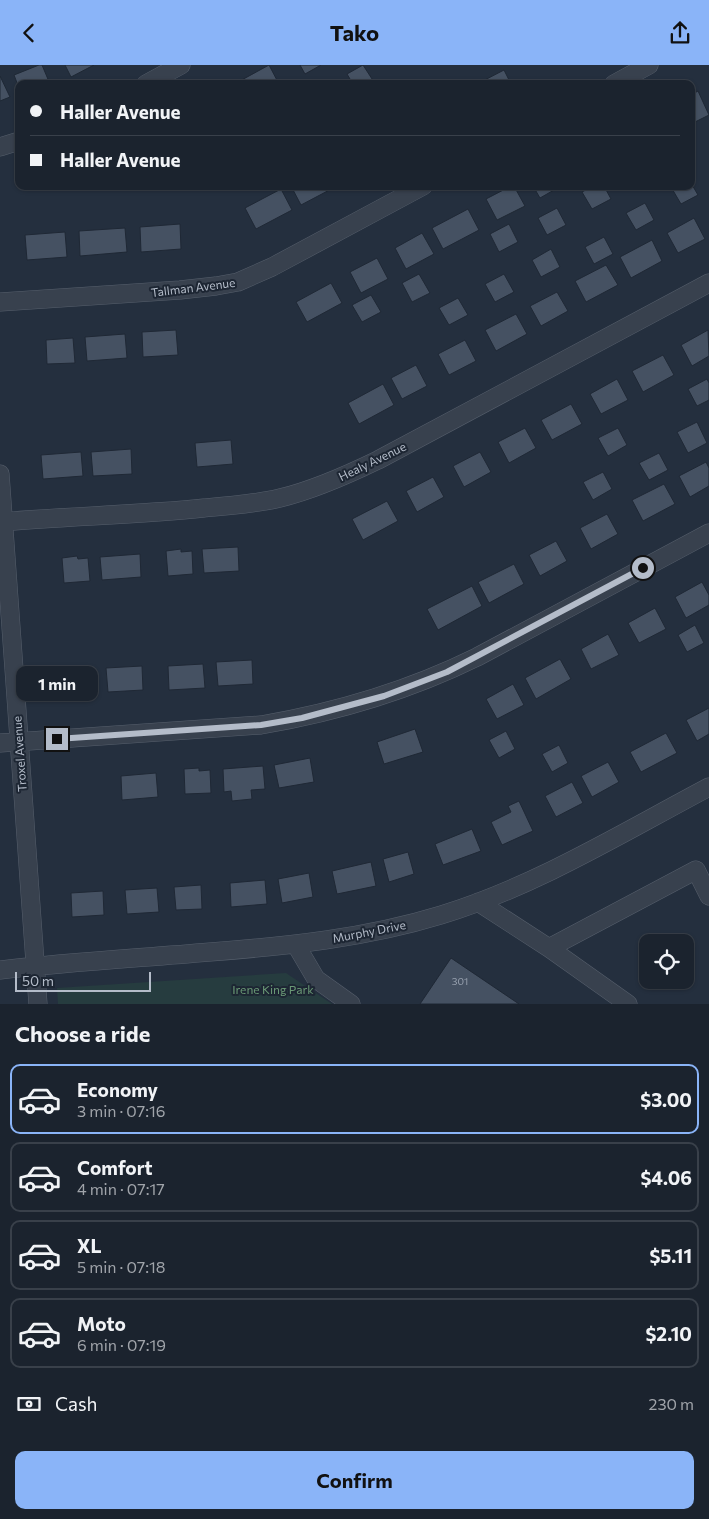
<!DOCTYPE html>
<meta charset="utf-8">
<style>
body{margin:0;font-family:Commissioner,sans-serif;background:#282f3a;color:#f1f3f6;height:100vh;display:flex;flex-direction:column;font-size:19px;white-space:nowrap}
*{box-sizing:border-box;margin:0}
p{font-size:16px;color:#a0a4aa}
.icon{flex:none;width:28px;height:28px;fill:none;stroke:currentColor;stroke-width:2;stroke-linecap:round;stroke-linejoin:round}
.map{position:relative;height:939px;overflow:hidden}
.sheet{display:flex;flex-direction:column;background:#1b232e;flex:1}
.sheet>*{flex:none}
.top-card{position:absolute;left:15px;top:15px;width:680px;height:110px;border-radius:10px;box-shadow:0 1px 4px #0004,0 0 0 1px #39404a;display:grid;align-content:center;height:110px;padding:0 15px;background:#1b232e}
.buttons{position:absolute;left:639px;top:869px;display:grid;gap:10px}
.buttons a{display:grid;place-items:center;width:55px;height:55px;border-radius:10px;background:#1b232e;box-shadow:0 1px 4px #0004,0 0 0 1px #39404a;font-size:25px}
.scale{position:absolute;left:15px;bottom:12px;width:136px;box-sizing:border-box;padding-left:5px;border:2px solid #b4bcc9;border-top:0;font-size:14px;line-height:18px;white-space:nowrap;color:#b4bcc9;-webkit-text-stroke:4px #1d2633;paint-order:stroke}
.end{position:absolute;width:22px;height:22px;margin:-11px;border:6px solid #b4bcc9;background:#111;box-shadow:0 0 0 2px #111}
.from{border-radius:50%}
.bubble{position:absolute;height:35px;border-radius:10px;background:#1b232e;box-shadow:0 1px 4px #0004,0 0 0 1px #39404a;font-size:16px;font-weight:700;line-height:35px;text-align:center}
.top-card b{display:flex;align-items:center;gap:18px;height:48px;font-size:19px}
.top-card b+b{border-top:1px solid #39404a}
.top-card i{width:12px;height:12px;background:#f1f3f6}
ul{padding:0;list-style:none}
li{display:flex;align-items:center;gap:15px;height:70px;margin:0 10px 8px;padding:0 5px;border:2px solid #39404a;border-radius:10px}
li div{flex:1}
li b{display:block;font-size:19px}
li em{font-style:normal;font-weight:700}
li.selected{border-color:#8ab4f8}
li>.icon{width:45px;height:45px;stroke-width:1.5}
h2{padding:0 15px;font-size:22px;line-height:60px}
.pay{display:flex;align-items:center;gap:12px;height:55px;padding:0 15px;font-size:19px}
.pay p{margin-inline-start:auto}
.primary-button{display:flex;gap:10px;margin-top:auto;padding:10px 15px}
.primary-button a{flex:1;height:58px;border-radius:10px;background:#8ab4f8;color:#111;font-size:20px;font-weight:700;line-height:58px;text-align:center}
header{display:flex;justify-content:space-between;align-items:center;height:65px;padding:0 15px;background:#8ab4f8;color:#111;font-size:22px;font-weight:700}
.map>svg:first-child{display:block}
</style>
<header><svg class="icon" aria-label="back" viewBox="0 0 24 24"><path d="M15 5l-7 7 7 7"/></svg>Tako<svg class="icon" aria-label="share" viewBox="0 0 24 24"><path d="M12 15V3M7 8l5-5 5 5M5 13v7h14v-7"/></svg></header>
<div class="map">
<svg width="709" height="939" viewBox="0 0 709 939">
<rect width="100%" height="100%" fill="#242f3e"/>
<path fill="#263c3f" d="M 286,908 L 332,939 L 58,939 L 57,923 Z"/>
<path fill="#455162" stroke="#1f2835" d="M 39,0 L 42,0 L 50,19 L 19,19 L 19,23 L 14,10 Z
M 65,0 L 94,0 L 71,12 Z
M 269,0 L 279,19 L 239,19 L 238,17 Z
M 300,0 L 321,0 L 305,9 Z
M 363,0 L 374,17 L 370,19 L 353,19 L 347,9 Z
M 504,5 L 511,19 L 477,19 Z
M 0,11 L 10,32 L 0,36 Z
M 698,26 L 709,50 L 691,59 L 691,30 Z
M 691,118 L 698,130 L 681,139 L 671,122 L 691,121 Z
M 291,121 L 337,121 L 301,140 Z
M 511,121 L 514,121 L 525,141 L 497,155 L 486,134 Z
M 533,121 L 561,121 L 540,133 Z
M 593,121 L 604,121 L 611,134 L 592,144 L 582,127 Z
M 281,124 L 292,145 L 256,164 L 245,143 Z
M 645,138 L 654,155 L 636,165 L 626,148 Z
M 557,143 L 566,160 L 547,170 L 538,153 Z
M 468,144 L 479,165 L 443,184 L 432,163 Z
M 694,153 L 705,174 L 678,188 L 667,168 Z
M 180,159 L 181,184 L 141,187 L 140,162 Z
M 509,159 L 518,177 L 499,187 L 490,169 Z
M 125,163 L 127,187 L 80,191 L 79,166 Z
M 65,167 L 67,192 L 27,195 L 25,170 Z
M 422,168 L 434,189 L 406,204 L 395,183 Z
M 604,172 L 613,189 L 594,199 L 585,182 Z
M 652,175 L 662,196 L 631,213 L 620,192 Z
M 551,184 L 560,202 L 541,212 L 532,195 Z
M 377,193 L 388,214 L 361,228 L 350,207 Z
M 606,200 L 618,220 L 586,237 L 575,216 Z
M 419,209 L 430,228 L 412,237 L 402,218 Z
M 504,209 L 514,227 L 495,237 L 485,219 Z
M 331,218 L 342,238 L 307,257 L 296,237 Z
M 557,227 L 568,246 L 541,261 L 530,241 Z
M 371,230 L 381,247 L 362,257 L 352,240 Z
M 458,233 L 468,250 L 449,260 L 439,243 Z
M 516,249 L 527,269 L 496,286 L 485,265 Z
M 176,265 L 178,290 L 143,292 L 142,267 Z
M 708,265 L 709,291 L 692,301 L 681,280 Z
M 125,269 L 127,293 L 87,296 L 85,272 Z
M 73,273 L 75,298 L 47,299 L 46,275 Z
M 465,275 L 476,296 L 449,310 L 438,289 Z
M 663,290 L 674,310 L 643,327 L 632,306 Z
M 416,300 L 427,321 L 402,334 L 391,313 Z
M 617,314 L 628,335 L 601,349 L 590,329 Z
M 707,314 L 709,318 L 709,335 L 697,341 L 688,324 Z
M 383,319 L 394,340 L 359,359 L 348,338 Z
M 571,339 L 582,359 L 552,375 L 541,355 Z
M 697,357 L 707,378 L 688,388 L 677,367 Z
M 525,363 L 536,383 L 509,398 L 498,377 Z
M 618,363 L 627,380 L 608,391 L 598,373 Z
M 231,375 L 233,399 L 197,402 L 195,378 Z
M 131,384 L 132,409 L 93,411 L 91,387 Z
M 81,387 L 83,411 L 43,414 L 41,390 Z
M 480,387 L 491,407 L 464,422 L 453,401 Z
M 659,388 L 668,405 L 649,415 L 639,398 Z
M 706,397 L 709,403 L 709,421 L 690,432 L 679,411 Z
M 603,407 L 612,424 L 593,435 L 583,417 Z
M 433,412 L 444,432 L 417,447 L 406,426 Z
M 664,419 L 675,439 L 643,456 L 632,435 Z
M 387,436 L 398,456 L 363,475 L 352,454 Z
M 607,449 L 618,469 L 591,484 L 580,463 Z
M 556,476 L 567,496 L 540,511 L 529,490 Z
M 238,482 L 239,506 L 204,508 L 202,484 Z
M 181,484 L 181,487 L 192,486 L 193,509 L 168,511 L 166,486 Z
M 140,489 L 141,512 L 102,515 L 100,492 Z
M 77,491 L 78,494 L 88,493 L 90,516 L 64,518 L 62,493 Z
M 514,499 L 524,519 L 489,538 L 478,517 Z
M 702,517 L 709,530 L 709,540 L 686,553 L 675,532 Z
M 472,521 L 482,541 L 438,565 L 427,544 Z
M 655,543 L 666,564 L 639,578 L 628,558 Z
M 695,560 L 704,578 L 687,587 L 678,570 Z
M 608,569 L 619,590 L 591,604 L 581,584 Z
M 560,594 L 571,614 L 536,634 L 525,613 Z
M 252,595 L 253,619 L 218,621 L 216,597 Z
M 203,599 L 205,623 L 169,625 L 168,601 Z
M 142,601 L 143,625 L 108,627 L 106,603 Z
M 91,606 L 92,630 L 56,633 L 55,609 Z
M 513,619 L 524,640 L 497,654 L 486,634 Z
M 709,643 L 709,669 L 697,676 L 686,655 Z
M 415,664 L 423,687 L 384,699 L 377,677 Z
M 506,666 L 515,684 L 499,693 L 489,675 Z
M 666,668 L 677,688 L 641,707 L 630,687 Z
M 559,680 L 568,698 L 552,707 L 542,689 Z
M 310,693 L 314,717 L 279,723 L 274,700 Z
M 608,697 L 619,717 L 592,732 L 581,711 Z
M 263,701 L 265,724 L 251,725 L 252,734 L 232,736 L 231,726 L 224,727 L 223,704 Z
M 199,703 L 199,706 L 210,705 L 211,728 L 185,729 L 184,704 Z
M 156,708 L 158,732 L 122,735 L 121,711 Z
M 572,717 L 583,738 L 556,752 L 545,731 Z
M 519,736 L 533,766 L 502,780 L 491,757 L 511,747 L 508,741 Z
M 472,764 L 481,786 L 443,800 L 435,779 Z
M 408,787 L 414,809 L 389,817 L 383,794 Z
M 371,797 L 376,821 L 337,829 L 332,806 Z
M 309,808 L 313,832 L 282,838 L 278,814 Z
M 265,815 L 267,839 L 231,842 L 230,818 Z
M 201,820 L 202,844 L 176,845 L 174,822 Z
M 157,823 L 159,847 L 127,849 L 125,825 Z
M 103,826 L 104,850 L 72,852 L 71,828 Z
M 451,893 L 519,939 L 420,939 Z"/>
<g fill="none" stroke-linecap="round" stroke-linejoin="round">
<g stroke="#565f6c" stroke-width="19">
<path id="minor" d="M 146,19 L 181,0
M 614,19 L 649,0
M 0,82 L 19,76
M 0,237 L 180,225 L 216,221 L 238,217 L 272,202 L 423,121
M 0,409 L 38,939
M 0,457 C 68,451 137,450 204,443 C 229,441 255,439 280,433 C 314,425 347,410 378,395 L 709,218
M 0,678 L 261,660 C 337,647 408,626 477,592 L 709,468
M 478,837 L 549,883 L 628,939
M 296,880 L 316,914 L 351,939
M 549,883 L 696,805 L 709,831
M 0,905 C 70,897 140,893 210,887 C 288,881 366,873 441,850 C 536,821 622,768 709,722"/>
</g>
<use href="#minor" stroke="#38414e" stroke-width="18"/>
</g>
<g fill="none" stroke-linecap="round" stroke-linejoin="round">
<path stroke="#b4bcc9" stroke-width="6" d="M 57,674 L 261,660 L 302,653 L 384,631 L 447,607 L 643,503"/>
</g>
<g text-anchor="middle" dominant-baseline="central" stroke-width="4" stroke-linejoin="round" paint-order="stroke">
<g font-size="10" fill="#98a1af">
<text x="460" y="916">301</text>
</g>
<g font-size="12" fill="#b4bcc9" stroke="#1d2633">
<text transform="translate(193 222) rotate(-7)">Tallman Avenue</text>
<text transform="translate(372 396) rotate(-26)">Healy Avenue</text>
<text transform="translate(19 689) rotate(-94)">Troxel Avenue</text>
<text transform="translate(369 866) rotate(-11)">Murphy Drive</text>
</g>
<g font-size="12" fill="#6b9a76" stroke="#1d2633">
<text x="273" y="924">Irene King Park</text>
</g>
</g>
</svg>
<div class="buttons">
<a><svg class="icon" aria-label="locate" viewBox="0 0 24 24"><circle cx="12" cy="12" r="6"/><path d="M12 2v4M12 18v4M2 12h4M18 12h4"/></svg></a>
</div>
<div class="scale">50 m</div>
<i class="end from" style="left:643px;top:503px"></i>
<i class="end" style="left:57px;top:674px"></i>
<div class="bubble" style="left:16px;top:601px;width:82px">1 min</div>
<div class="top-card">
<b><i class="from"></i>Haller Avenue</b>
<b><i></i>Haller Avenue</b>
</div>
</div>
<section class="sheet">
<h2>Choose a ride</h2>
<ul>
<li class="selected"><svg class="icon" aria-label="car" viewBox="0 0 24 24"><path d="M5 17H2v-5l4-1 3-4h7l3 4 3 1v5h-3M9 17h6M6 11h13"/><circle cx="7" cy="17" r="2"/><circle cx="17" cy="17" r="2"/></svg><div><b>Economy</b><p>3 min · 07:16</p></div><em>$3.00</em></li>
<li><svg class="icon" aria-label="car" viewBox="0 0 24 24"><path d="M5 17H2v-5l4-1 3-4h7l3 4 3 1v5h-3M9 17h6M6 11h13"/><circle cx="7" cy="17" r="2"/><circle cx="17" cy="17" r="2"/></svg><div><b>Comfort</b><p>4 min · 07:17</p></div><em>$4.06</em></li>
<li><svg class="icon" aria-label="car" viewBox="0 0 24 24"><path d="M5 17H2v-5l4-1 3-4h7l3 4 3 1v5h-3M9 17h6M6 11h13"/><circle cx="7" cy="17" r="2"/><circle cx="17" cy="17" r="2"/></svg><div><b>XL</b><p>5 min · 07:18</p></div><em>$5.11</em></li>
<li><svg class="icon" aria-label="car" viewBox="0 0 24 24"><path d="M5 17H2v-5l4-1 3-4h7l3 4 3 1v5h-3M9 17h6M6 11h13"/><circle cx="7" cy="17" r="2"/><circle cx="17" cy="17" r="2"/></svg><div><b>Moto</b><p>6 min · 07:19</p></div><em>$2.10</em></li>
</ul>
<div class="pay"><svg class="icon" aria-label="cash" viewBox="0 0 24 24"><path d="M3 7h18v10H3z"/><circle cx="12" cy="12" r="2"/></svg>Cash<p>230 m</p></div>
<div class="primary-button"><a>Confirm</a></div>
</section>
